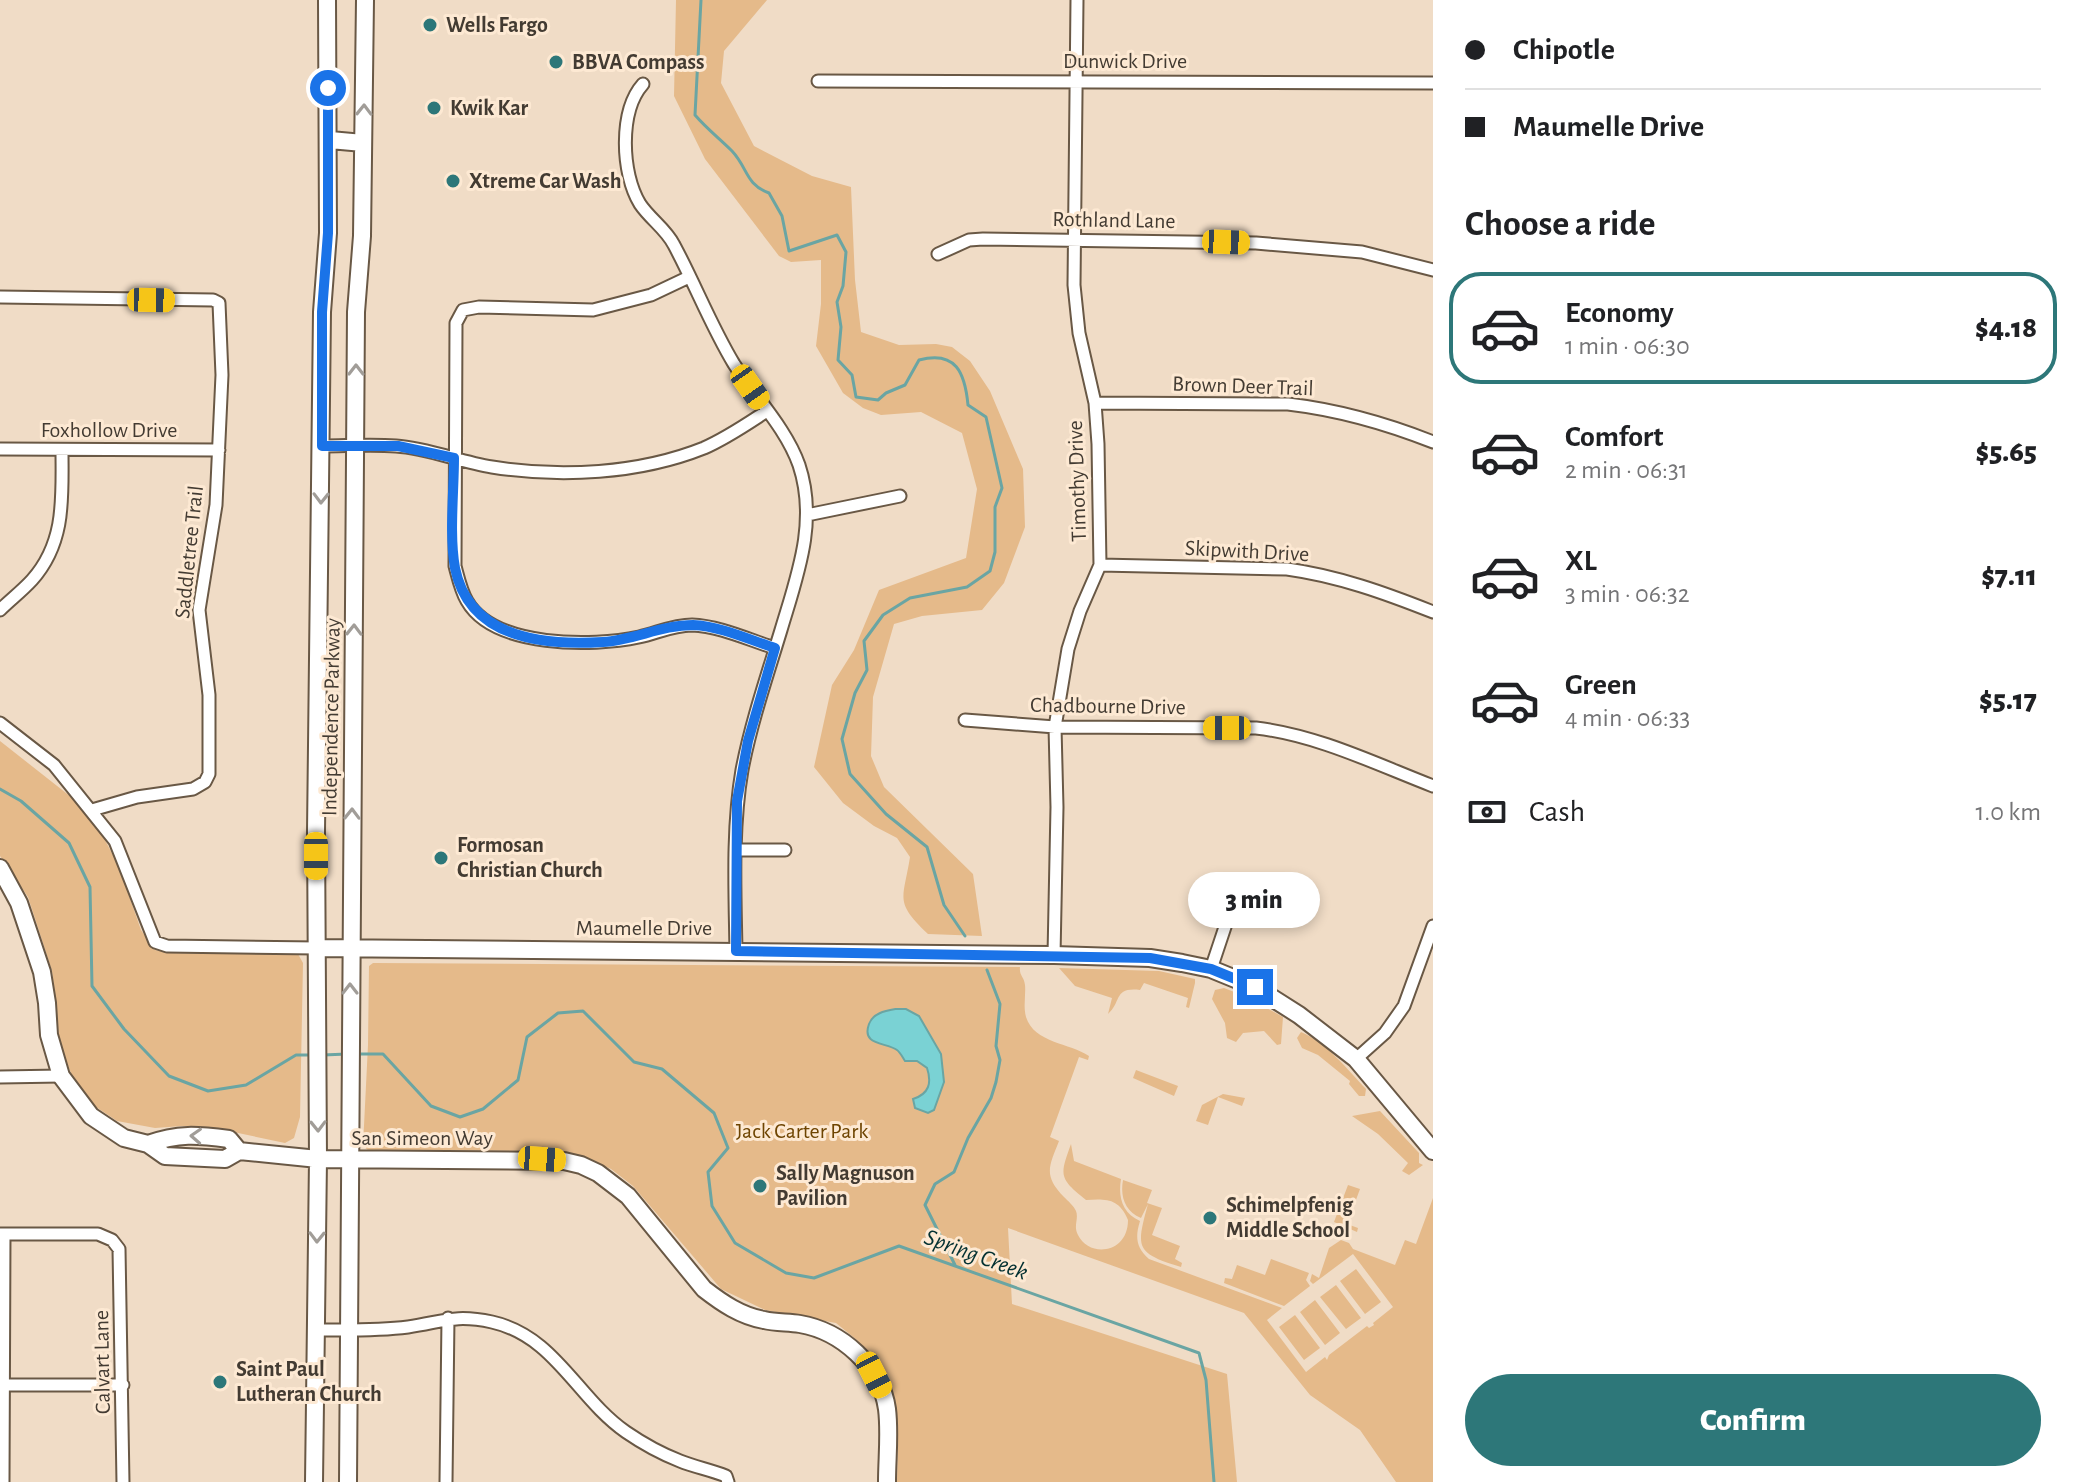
<!DOCTYPE html>
<meta charset="utf-8">
<style>
body{margin:0;font-family:"Alegreya Sans",sans-serif;background:#f2f2f2;color:#202124;height:100vh;display:flex;flex-direction:column;font-size:30px;white-space:nowrap}
*{box-sizing:border-box;margin:0}
p{font-size:26px;color:#757577}
.icon{flex:none;width:44px;height:44px;fill:none;stroke:currentColor;stroke-width:2;stroke-linecap:round;stroke-linejoin:round}
.map{position:relative;flex:1;overflow:hidden}
.panel{display:flex;flex-direction:column;background:#fff;width:640px}
.panel>*{flex:none}
.guide{display:grid;align-content:center;height:176px;padding:0 32px;background:#fff}
.end{position:absolute;width:36px;height:36px;margin:-18px;border:10px solid #1a73e8;background:#fff;box-shadow:0 0 0 4px #fff}
.from{border-radius:50%}
.bubble{position:absolute;height:56px;border-radius:28px;background:#fff;box-shadow:0 4px 12px #0003;font-size:26px;font-weight:800;line-height:56px;text-align:center}
.car{position:absolute;width:24px;height:48px;margin:-24px -12px;border-radius:10px;box-shadow:0 0 6px 2px #0007;background:linear-gradient(#f5c518 24%,#345 0 40%,#f5c518 0 76%,#345 0 86%,#f5c518 0)}
.guide b{display:flex;align-items:center;gap:28px;height:76px;font-size:30px}
.guide b+b{border-top:2px solid #e0e0e0}
.guide i{width:20px;height:20px;background:#202124}
ul{padding:0;list-style:none}
li{display:flex;align-items:center;gap:24px;height:112px;margin:0 16px 12px;padding:0 16px;border:4px solid transparent;border-radius:32px}
li div{flex:1}
li b{display:block;font-size:30px}
li em{font-style:normal;font-weight:800}
li.current{border-color:#2d7779}
li>.icon{width:72px;height:72px;stroke-width:1.5}
h2{padding:0 32px;font-size:36px;line-height:96px}
.pay{display:flex;align-items:center;gap:20px;height:88px;padding:0 32px;font-size:30px}
.pay p{margin-inline-start:auto}
.action{display:flex;gap:16px;margin-top:auto;padding:16px 32px}
.action a{flex:1;height:92px;border-radius:48px;background:#2d7779;color:#fff;font-size:32px;font-weight:800;line-height:92px;text-align:center}
main{display:flex;flex:1;min-height:0}
.map>svg:first-child{display:block}
</style>
<main>
<div class="map">
<svg width="1433" height="1482" viewBox="0 0 1433 1482">
<rect width="100%" height="100%" fill="#f0dcc6"/>
<path fill="#e5ba8a" d="M 676,0 L 767,0 L 724,51 L 721,83 L 754,146 L 812,176 L 851,187 L 855,280 L 861,332 L 899,345 L 936,344 L 952,347 L 970,361 L 990,391 L 1023,469 L 1025,527 L 1004,583 L 982,610 L 922,616 L 894,624 L 873,697 L 871,756 L 884,787 L 973,874 L 982,936 L 928,934 C 894,901 903,901 910,857 L 897,838 L 874,826 L 843,803 L 814,767 L 832,685 L 854,650 L 879,590 L 966,558 L 977,489 L 962,433 L 921,412 L 881,415 L 863,408 L 843,393 L 816,346 L 821,304 L 821,260 L 791,262 L 779,256 L 705,159 L 674,96 Z
M 0,741 L 80,804 L 104,838 L 119,867 L 141,930 L 155,950 L 171,953 L 298,954 L 303,963 L 300,1117 L 294,1138 L 285,1143 L 219,1129 L 182,1126 L 155,1128 L 117,1121 L 93,1105 L 75,1083 L 60,1046 L 52,971 L 28,897 L 0,856 Z
M 373,963 L 1020,967 C 1019,976 1024,976 1025,985 C 1026,995 1023,1006 1026,1017 C 1034,1043 1070,1043 1089,1056 L 1088,1060 L 1079,1057 L 1050,1137 L 1059,1141 C 1049,1167 1043,1175 1064,1197 C 1068,1201 1074,1206 1076,1211 C 1079,1219 1073,1226 1078,1235 C 1089,1258 1128,1254 1128,1220 C 1119,1198 1106,1199 1086,1200 C 1058,1178 1060,1175 1071,1144 L 1074,1161 L 1121,1179 C 1118,1197 1122,1213 1140,1221 C 1135,1237 1136,1248 1149,1259 L 1282,1308 L 1267,1320 L 1306,1372 L 1325,1357 L 1327,1360 L 1329,1355 L 1367,1326 L 1369,1328 L 1374,1325 L 1373,1323 L 1393,1307 L 1353,1254 L 1313,1284 L 1310,1281 L 1312,1274 L 1319,1278 L 1329,1248 L 1341,1240 L 1349,1243 L 1353,1249 L 1395,1265 L 1405,1240 L 1416,1244 L 1433,1198 L 1433,1482 L 1396,1482 L 1360,1430 L 1310,1395 L 1244,1313 L 1008,1228 L 1012,1304 L 1227,1374 L 1237,1482 L 897,1482 L 898,1440 L 893,1394 L 881,1367 L 858,1341 L 836,1323 L 765,1310 L 721,1289 L 633,1186 L 611,1169 L 588,1159 L 554,1151 L 368,1150 L 363,1146 L 368,1045 L 369,966 Z
M 1059,968 L 1159,971 L 1195,979 L 1195,983 L 1189,1008 L 1186,1007 L 1188,998 L 1144,983 L 1140,990 C 1113,987 1122,1002 1108,1014 L 1112,998 L 1075,986 Z
M 1224,988 L 1247,997 L 1283,1017 L 1281,1044 L 1277,1045 L 1264,1031 L 1243,1033 L 1236,1042 L 1227,1038 L 1225,1023 L 1212,999 L 1215,990 Z
M 1301,1032 C 1327,1043 1347,1069 1366,1089 L 1365,1096 L 1359,1096 L 1349,1084 L 1350,1081 L 1318,1055 L 1302,1048 L 1297,1038 Z
M 1136,1070 L 1178,1086 L 1174,1096 L 1133,1078 Z
M 1223,1094 L 1245,1098 L 1242,1106 L 1218,1097 L 1208,1125 L 1196,1121 L 1202,1105 Z
M 1380,1111 L 1419,1153 L 1419,1163 L 1423,1165 L 1409,1175 L 1402,1171 L 1408,1163 L 1378,1134 L 1352,1116 Z
M 1123,1180 L 1152,1190 L 1147,1203 L 1162,1208 L 1152,1235 L 1180,1246 L 1175,1259 L 1182,1263 L 1181,1267 C 1135,1253 1136,1248 1148,1204 L 1141,1218 C 1125,1211 1120,1197 1123,1180 Z
M 1348,1185 L 1360,1189 L 1347,1224 L 1358,1228 L 1357,1232 L 1334,1222 Z
M 1271,1259 L 1309,1273 L 1306,1280 L 1310,1286 L 1284,1306 L 1224,1283 L 1225,1278 L 1232,1279 L 1237,1265 L 1265,1275 Z
M 1356,1269 L 1381,1302 L 1365,1314 L 1340,1281 Z
M 1336,1285 L 1361,1318 L 1346,1329 L 1320,1297 Z
M 1315,1300 L 1340,1333 L 1325,1345 L 1300,1312 Z
M 1295,1315 L 1320,1348 L 1304,1360 L 1279,1327 Z"/>
<path fill="#7ad2d4" stroke="#6aa5a3" stroke-width="2" d="M 896,1009 L 906,1009 L 919,1016 L 941,1054 L 944,1082 L 934,1110 L 928,1113 L 915,1108 L 913,1099 C 929,1094 932,1083 927,1068 L 917,1061 L 905,1061 C 903,1058 900,1052 897,1050 C 886,1042 861,1046 869,1024 C 873,1013 885,1011 896,1009 Z"/>
<g fill="none" stroke-linecap="round" stroke-linejoin="round">
<path stroke="#6aa5a3" stroke-width="3" d="M 701,0 L 695,115 C 707,129 720,139 732,151 C 748,168 745,184 769,193 L 782,216 L 789,251 L 837,235 L 846,252 L 843,286 L 837,302 L 841,327 L 838,360 L 852,375 L 856,397 L 878,400 L 886,393 L 905,385 L 919,360 C 956,350 965,373 968,405 L 986,417 L 1002,488 L 995,507 L 995,552 L 990,571 L 967,587 L 910,598 L 883,615 L 864,641 L 867,670 L 855,693 L 842,739 L 850,774 L 886,814 L 927,847 L 944,905 L 965,936
M 0,789 L 21,801 L 69,843 L 90,887 L 92,986 L 124,1029 L 169,1076 L 208,1091 L 246,1085 L 296,1055 L 311,1055
M 359,1054 L 383,1054 L 431,1106 L 460,1117 L 483,1109 L 518,1080 L 527,1037 L 558,1013 L 583,1011 L 634,1062 L 662,1069 L 714,1113 L 728,1148 L 708,1172 L 712,1206 L 735,1243 L 786,1273 L 814,1278 L 899,1246 L 1199,1353 L 1206,1380 L 1214,1482
M 323,1055 L 347,1054
M 955,1265 L 925,1205 L 935,1184 L 954,1172 L 968,1138 L 991,1098 L 996,1082 L 1000,1060 L 996,1046 L 1000,1004 L 987,970"/>
<g stroke="#695845" stroke-width="15">
<path id="street" d="M 818,81 L 1433,83
M 643,84 C 619,111 621,173 640,204 C 650,219 666,229 674,245 C 695,284 711,326 734,364 C 755,397 786,428 799,465 C 818,522 797,576 781,630 C 767,676 751,723 742,770 C 732,828 735,891 736,951
M 938,254 L 969,240 L 983,239 L 1256,243 L 1362,252 L 1433,270
M 689,277 L 651,295 L 593,310 L 479,307 L 463,310 L 456,323 L 455,566 C 458,577 461,591 467,601 C 494,648 593,647 639,637 C 657,633 673,625 692,625 C 720,626 749,640 775,648
M 0,297 L 213,300 L 219,303 L 222,375 L 216,505 L 199,610 L 209,695 L 209,774 L 205,782 L 193,789 L 137,797 L 92,810
M 1095,403 L 1288,404 C 1339,410 1385,423 1433,442
M 322,446 C 346,446 371,444 396,446 C 428,448 460,462 492,467 C 560,478 639,474 704,448 C 727,438 747,424 767,411
M 0,449 L 219,450
M 807,515 L 900,496
M 1100,565 L 1287,569 C 1338,576 1385,593 1433,612
M 0,610 C 10,600 22,591 32,580 C 66,542 62,497 62,450
M 965,720 L 1055,727 L 1256,728 C 1317,735 1376,764 1433,786
M 0,723 L 54,765 L 115,841 L 155,942 L 167,946 L 317,948
M 736,850 L 785,850
M 1054,955 L 1057,807 L 1055,727 L 1068,649 L 1080,611 L 1100,565 L 1098,444 L 1095,403 L 1079,333 L 1074,285 L 1077,0
M 1211,969 L 1227,921 L 1244,898
M 1356,1059 L 1385,1033 L 1404,1006 L 1433,926
M 0,1077 L 61,1076
M 0,1234 L 98,1234 L 112,1240 L 119,1249 L 123,1482
M 316,1330 C 347,1330 377,1331 408,1327 C 443,1322 454,1314 492,1322 C 555,1336 577,1398 626,1432 C 642,1443 662,1454 680,1461 C 695,1467 711,1470 726,1476 L 728,1482
M 4,1385 L 123,1385
M 3,1482 L 4,1234
M 446,1482 L 448,1318"/>
</g>
<g stroke="#695845" stroke-width="20">
<path id="secondary" d="M 330,140 L 363,143
M 0,868 L 19,903 L 42,972 L 47,1003 L 49,1035 L 61,1076 L 91,1116 L 124,1138 L 148,1144 L 165,1156 L 225,1159 L 239,1151 L 318,1159 L 564,1161 L 581,1165 L 598,1173 L 628,1196 L 704,1289 C 722,1303 741,1316 764,1320 C 776,1323 788,1322 800,1324 C 841,1331 881,1366 887,1409 C 890,1433 887,1458 887,1482
M 317,948 L 1054,955 L 1150,958 L 1182,963 L 1211,969 L 1255,987 L 1299,1015 L 1356,1059 L 1433,1151
M 148,1144 C 178,1133 198,1135 229,1139 L 239,1151
M 314,1482 L 318,1159 L 316,832 L 322,312 L 328,233 L 327,0
M 348,1482 L 356,312 L 362,236 L 365,0"/>
</g>
<use href="#street" stroke="#fff" stroke-width="11"/>
<use href="#secondary" stroke="#fff" stroke-width="16"/>
</g>
<defs><path id="oneway-chevron" d="M-2-3.5L2.5 0L-2 3.5" fill="none" stroke-width="1.6" stroke-linecap="round" stroke-linejoin="round" transform="scale(2)"/></defs>
<g stroke="#a19d98">
<use href="#oneway-chevron" transform="translate(364 110) rotate(-89)"/>
<use href="#oneway-chevron" transform="translate(356 370) rotate(-90)"/>
<use href="#oneway-chevron" transform="translate(321 498) rotate(91)"/>
<use href="#oneway-chevron" transform="translate(354 630) rotate(-89)"/>
<use href="#oneway-chevron" transform="translate(352 814) rotate(-89)"/>
<use href="#oneway-chevron" transform="translate(350 989) rotate(-90)"/>
<use href="#oneway-chevron" transform="translate(318 1126) rotate(89)"/>
<use href="#oneway-chevron" transform="translate(196 1136) rotate(-177)"/>
<use href="#oneway-chevron" transform="translate(317 1237) rotate(91)"/>
</g>
<g fill="none" stroke-linecap="round" stroke-linejoin="round">
<path stroke="#1a73e8" stroke-width="10" d="M 328,88 L 328,233 L 322,312 L 322,446 L 398,446 L 454,458 C 454,491 449,535 455,568 C 469,638 543,646 603,642 C 634,640 662,625 693,625 C 720,626 750,640 775,648 L 748,741 L 737,801 L 736,951 L 1150,958 L 1211,969 L 1255,987"/>
</g>
<g fill="#2d7779" stroke="#fde9d3" stroke-width="3">
<circle cx="430" cy="25" r="8"/>
<circle cx="556" cy="62" r="8"/>
<circle cx="434" cy="108" r="8"/>
<circle cx="453" cy="181" r="8"/>
<circle cx="441" cy="858" r="8"/>
<circle cx="760" cy="1186" r="8"/>
<circle cx="1210" cy="1218" r="8"/>
<circle cx="220" cy="1382" r="8"/>
</g>
<g text-anchor="middle" dominant-baseline="central" stroke-width="6" stroke-linejoin="round" paint-order="stroke">
<g font-size="22" font-weight="bold" fill="#433b32" stroke="#fde9d3" text-anchor="start">
<text x="446" y="25">Wells Fargo</text>
<text x="572" y="62">BBVA Compass</text>
<text x="450" y="108">Kwik Kar</text>
<text x="469" y="181">Xtreme Car Wash</text>
<text x="457" y="845">Formosan<tspan x="457" dy="25">Christian Church</tspan></text>
<text x="776" y="1173">Sally Magnuson<tspan x="776" dy="25">Pavilion</tspan></text>
<text x="1226" y="1205">Schimelpfenig<tspan x="1226" dy="25">Middle School</tspan></text>
<text x="236" y="1369">Saint Paul<tspan x="236" dy="25">Lutheran Church</tspan></text>
</g>
<g font-size="22" fill="#433b32" stroke="#fde9d3">
<text x="1125" y="61">Dunwick Drive</text>
<text transform="translate(1114 220) rotate(1)">Rothland Lane</text>
<text transform="translate(1243 386) rotate(2)">Brown Deer Trail</text>
<text x="109" y="430">Foxhollow Drive</text>
<text transform="translate(1077 481) rotate(-92)">Timothy Drive</text>
<text transform="translate(1247 551) rotate(3)">Skipwith Drive</text>
<text transform="translate(189 552) rotate(-84)">Saddletree Trail</text>
<text transform="translate(1108 706) rotate(1)">Chadbourne Drive</text>
<text transform="translate(331 717) rotate(-89)">Independence Parkway</text>
<text x="644" y="928">Maumelle Drive</text>
<text x="422" y="1138">San Simeon Way</text>
<text transform="translate(102 1362) rotate(-91)">Calvart Lane</text>
</g>
<g font-size="22" fill="#6e4401" stroke="#fde9d3">
<text x="802" y="1131">Jack Carter Park</text>
</g>
<g font-size="24" font-style="italic" fill="#043132" stroke="#fde9d3">
<text transform="translate(976 1255) rotate(20)">Spring Creek</text>
</g>
</g>
</svg>
<i class="end from" style="left:328px;top:88px"></i>
<i class="end" style="left:1255px;top:987px"></i>
<div class="bubble" style="left:1188px;top:872px;width:132px">3 min</div>
<i class="car" style="left:1226px;top:242px;rotate:92deg"></i>
<i class="car" style="left:151px;top:300px;rotate:91deg"></i>
<i class="car" style="left:750px;top:387px;rotate:145deg"></i>
<i class="car" style="left:1227px;top:728px;rotate:270deg"></i>
<i class="car" style="left:316px;top:856px;rotate:180deg"></i>
<i class="car" style="left:542px;top:1159px;rotate:94deg"></i>
<i class="car" style="left:874px;top:1375px;rotate:153deg"></i>
</div>
<section class="panel">
<div class="guide">
<b><i class="from"></i>Chipotle</b>
<b><i></i>Maumelle Drive</b>
</div>
<h2>Choose a ride</h2>
<ul>
<li class="current"><svg class="icon" aria-label="car" viewBox="0 0 24 24"><path d="M5 17H2v-5l4-1 3-4h7l3 4 3 1v5h-3M9 17h6M6 11h13"/><circle cx="7" cy="17" r="2"/><circle cx="17" cy="17" r="2"/></svg><div><b>Economy</b><p>1 min · 06:30</p></div><em>$4.18</em></li>
<li><svg class="icon" aria-label="car" viewBox="0 0 24 24"><path d="M5 17H2v-5l4-1 3-4h7l3 4 3 1v5h-3M9 17h6M6 11h13"/><circle cx="7" cy="17" r="2"/><circle cx="17" cy="17" r="2"/></svg><div><b>Comfort</b><p>2 min · 06:31</p></div><em>$5.65</em></li>
<li><svg class="icon" aria-label="car" viewBox="0 0 24 24"><path d="M5 17H2v-5l4-1 3-4h7l3 4 3 1v5h-3M9 17h6M6 11h13"/><circle cx="7" cy="17" r="2"/><circle cx="17" cy="17" r="2"/></svg><div><b>XL</b><p>3 min · 06:32</p></div><em>$7.11</em></li>
<li><svg class="icon" aria-label="car" viewBox="0 0 24 24"><path d="M5 17H2v-5l4-1 3-4h7l3 4 3 1v5h-3M9 17h6M6 11h13"/><circle cx="7" cy="17" r="2"/><circle cx="17" cy="17" r="2"/></svg><div><b>Green</b><p>4 min · 06:33</p></div><em>$5.17</em></li>
</ul>
<div class="pay"><svg class="icon" aria-label="cash" viewBox="0 0 24 24"><path d="M3 7h18v10H3z"/><circle cx="12" cy="12" r="2"/></svg>Cash<p>1.0 km</p></div>
<div class="action"><a>Confirm</a></div>
</section>
</main>
